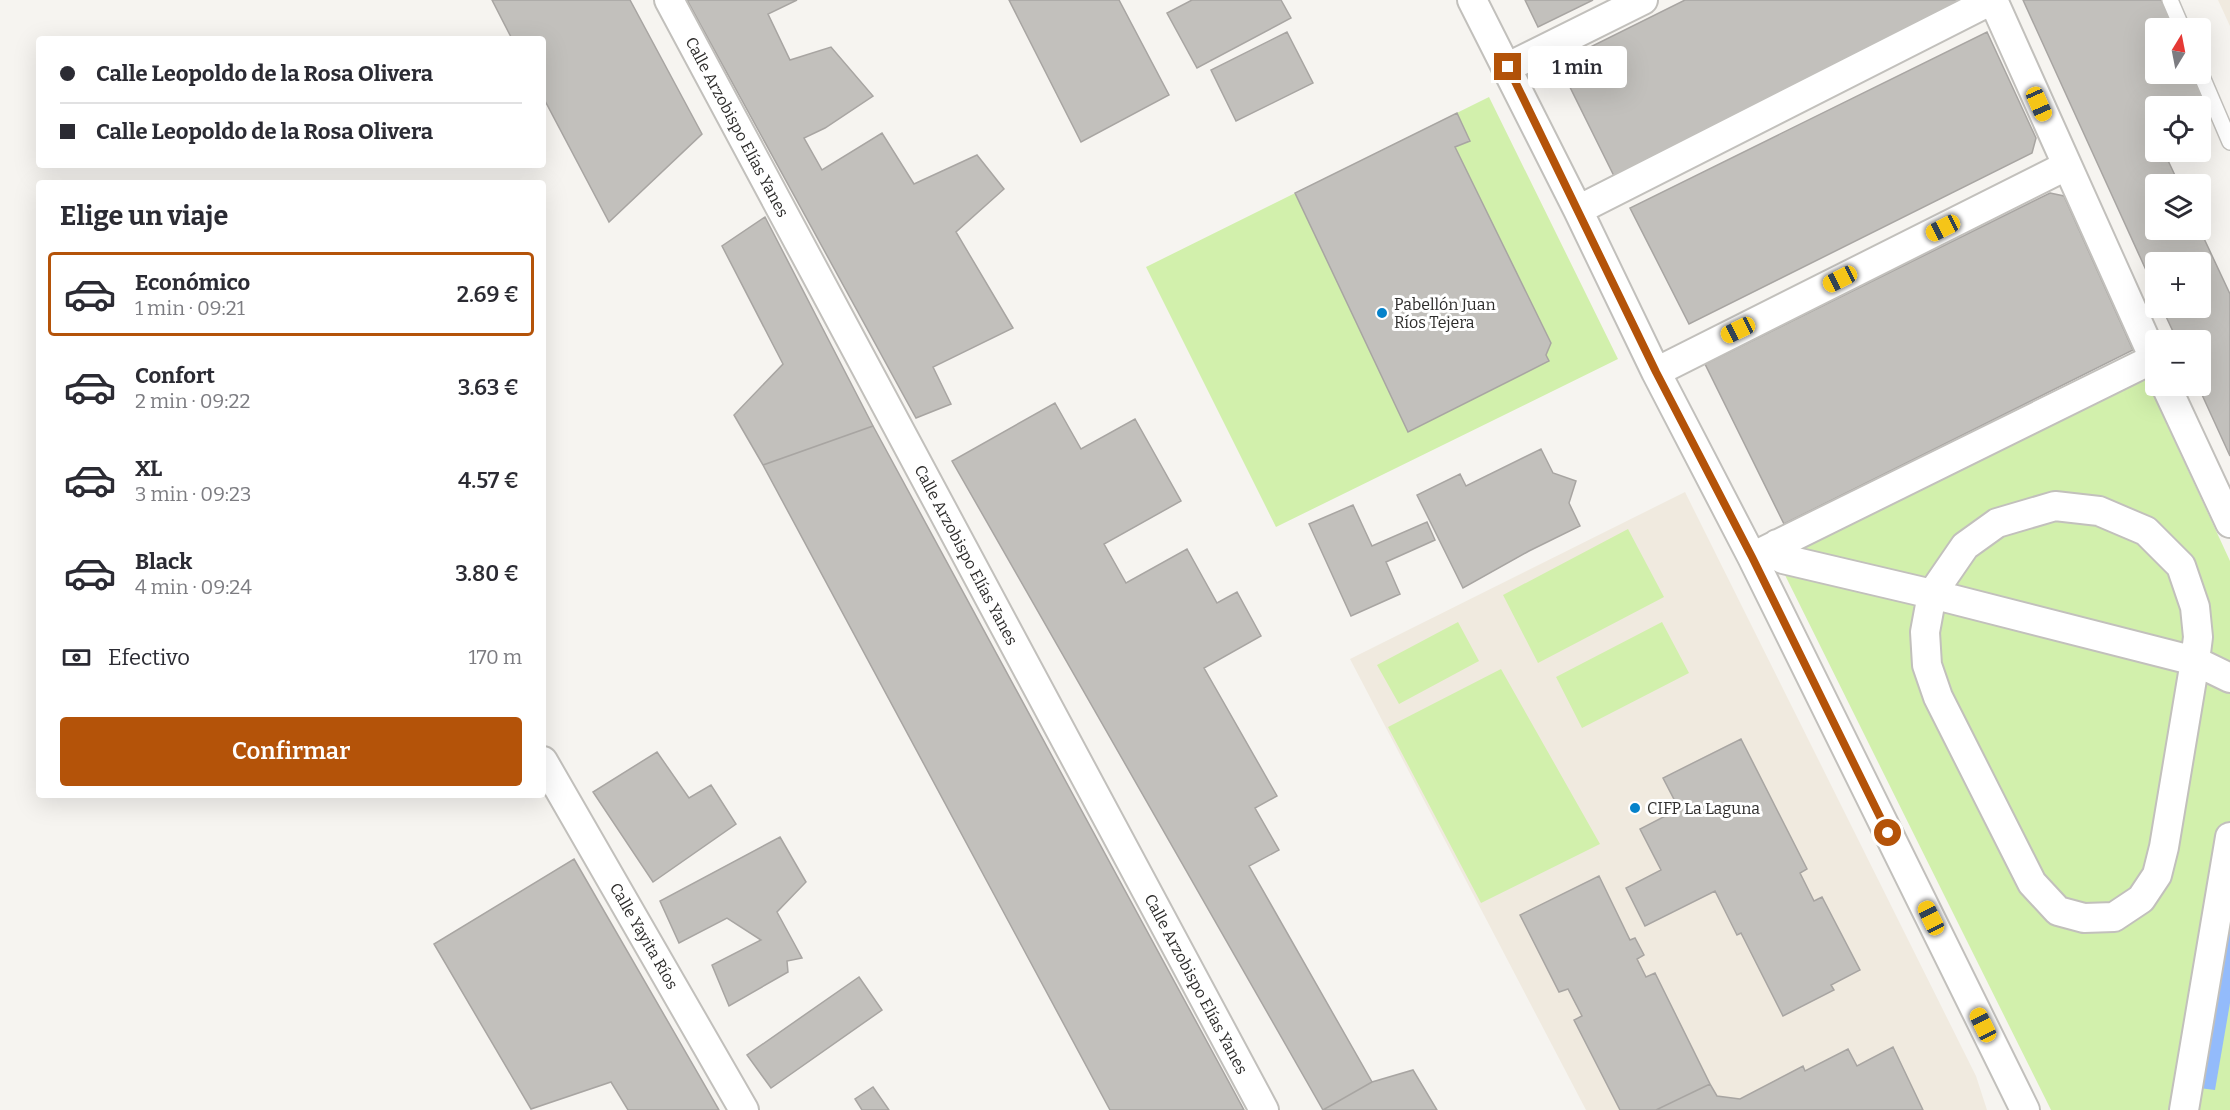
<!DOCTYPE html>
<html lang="es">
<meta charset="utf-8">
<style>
body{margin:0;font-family:Bitter,serif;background:#f2f2f3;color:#2b2b33;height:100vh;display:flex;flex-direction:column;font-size:22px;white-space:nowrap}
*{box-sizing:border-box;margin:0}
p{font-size:20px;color:#7c7c81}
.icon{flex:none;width:33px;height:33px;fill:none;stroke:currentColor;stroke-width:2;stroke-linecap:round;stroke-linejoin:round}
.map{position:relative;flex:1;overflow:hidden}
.sheet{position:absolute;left:36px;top:180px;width:510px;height:618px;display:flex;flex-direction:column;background:#fff;border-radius:6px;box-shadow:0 6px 24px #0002}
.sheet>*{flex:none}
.top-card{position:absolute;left:36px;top:36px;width:510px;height:132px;border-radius:6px;box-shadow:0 6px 24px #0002;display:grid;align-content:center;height:132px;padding:0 24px;background:#fff}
.needle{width:39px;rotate:10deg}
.controls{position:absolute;left:2145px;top:18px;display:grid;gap:12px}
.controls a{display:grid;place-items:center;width:66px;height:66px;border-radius:6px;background:#fff;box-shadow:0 6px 24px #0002;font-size:30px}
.end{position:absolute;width:27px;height:27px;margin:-14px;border:8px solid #b45309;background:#fff;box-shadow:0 0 0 3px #fff}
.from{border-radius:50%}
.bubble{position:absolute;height:42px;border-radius:6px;background:#fff;box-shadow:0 6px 24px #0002;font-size:20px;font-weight:600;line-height:42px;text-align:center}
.car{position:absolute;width:18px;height:36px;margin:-18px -9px;border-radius:8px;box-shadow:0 0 4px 2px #0007;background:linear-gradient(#f5c518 24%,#345 0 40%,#f5c518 0 76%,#345 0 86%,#f5c518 0)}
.top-card b{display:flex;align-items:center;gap:21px;height:57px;font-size:22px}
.top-card b+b{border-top:2px solid #e1e1e2}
.top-card i{width:15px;height:15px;background:#2b2b33}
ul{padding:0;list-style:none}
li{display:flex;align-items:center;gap:18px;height:84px;margin:0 12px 9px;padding:0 12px;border:3px solid transparent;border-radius:6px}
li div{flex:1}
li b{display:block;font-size:22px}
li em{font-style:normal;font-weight:600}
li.selected{border-color:#b45309}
li>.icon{width:54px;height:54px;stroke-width:1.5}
h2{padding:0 24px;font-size:27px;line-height:72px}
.pay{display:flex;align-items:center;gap:15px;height:66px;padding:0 24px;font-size:22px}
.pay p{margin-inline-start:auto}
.cta{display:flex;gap:12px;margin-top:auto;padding:12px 24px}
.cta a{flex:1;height:69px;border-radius:6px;background:#b45309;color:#fff;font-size:24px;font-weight:600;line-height:69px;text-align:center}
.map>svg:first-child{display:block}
</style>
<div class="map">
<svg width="2230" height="1110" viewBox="0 0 2230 1110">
<rect width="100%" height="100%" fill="#f6f4f0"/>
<path fill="#f0eadf" d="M 2218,0 L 2230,0 L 2230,26 Z
M 1685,492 L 1976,1076 L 1987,1110 L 1586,1110 L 1350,659 Z"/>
<path fill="#d2f0ac" d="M 1489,97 L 1618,359 L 1276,527 L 1146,267 Z
M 2146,379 L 2230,561 L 2230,1110 L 2051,1110 L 1778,561 Z
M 1628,529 L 1664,597 L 1538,663 L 1503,595 Z
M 1458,622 L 1479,661 L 1399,704 L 1377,665 Z
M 1662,622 L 1689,673 L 1582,728 L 1556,677 Z
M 1501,669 L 1600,844 L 1481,903 L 1388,727 Z"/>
<path fill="#93bbfb" d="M 2230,905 L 2230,1003 L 2215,1090 L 2199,1088 Z"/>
<path fill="#c2c0bc" stroke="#a8a5a2" stroke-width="1.5" d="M 492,0 L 630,0 L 702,134 L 609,222 L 543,97 L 543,39 L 512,39 Z
M 687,0 L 797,0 L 768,14 L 790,60 L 831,47 L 873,96 L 825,128 L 804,138 L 822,170 L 882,133 L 914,184 L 977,155 L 1004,189 L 956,232 L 1013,328 L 933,367 L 951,404 L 916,418 Z
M 1009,0 L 1119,0 L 1169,95 L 1081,142 Z
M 1192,0 L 1281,0 L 1291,18 L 1197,68 L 1167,13 Z
M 1525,0 L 1593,0 L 1538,27 Z
M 1685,0 L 1973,0 L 1616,180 L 1558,63 Z
M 2023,0 L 2161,0 L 2175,28 L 2156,28 L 2156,74 L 2195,74 L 2211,107 L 2200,111 L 2200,106 L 2156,106 L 2156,128 L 2153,129 L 2156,134 L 2156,152 L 2164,152 L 2179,184 L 2156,184 L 2156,230 L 2200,230 L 2230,294 L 2230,456 L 2198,386 L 2200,386 L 2200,340 L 2177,340 L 2162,308 L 2200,308 L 2200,262 L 2156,262 L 2156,292 Z
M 1287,32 L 1313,83 L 1236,121 L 1211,70 Z
M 1987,32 L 2036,138 L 2032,153 L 1689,324 L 1630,208 Z
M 1457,113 L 1470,141 L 1455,147 L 1551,343 L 1546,355 L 1549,361 L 1408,432 L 1295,193 Z
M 2050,193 L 2064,196 L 2133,350 L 1784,524 L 1705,364 Z
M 765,217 L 873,426 L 763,465 L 734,415 L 783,364 L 722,246 Z
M 1055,403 L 1081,449 L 1135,419 L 1181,501 L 1104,544 L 1126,583 L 1187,549 L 1217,603 L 1237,592 L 1261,636 L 1204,668 L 1277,796 L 1255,808 L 1279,850 L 1249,866 L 1372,1082 L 1323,1110 L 952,461 Z
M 873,426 L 1244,1110 L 1110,1110 L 763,465 Z
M 1541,449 L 1553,473 L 1576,481 L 1569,503 L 1580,526 L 1529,551 L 1463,588 L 1417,495 L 1460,474 L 1466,486 Z
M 1353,505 L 1372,546 L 1427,522 L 1435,540 L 1386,562 L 1400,594 L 1351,616 L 1309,524 Z
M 1741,739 L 1807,869 L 1800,873 L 1814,901 L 1822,897 L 1860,970 L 1831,985 L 1834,990 L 1783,1016 L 1741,933 L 1737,935 L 1715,891 L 1645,926 L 1626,888 L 1661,870 L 1640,829 L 1679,809 L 1663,778 Z
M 657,752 L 689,798 L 711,785 L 736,824 L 653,882 L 593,792 Z
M 780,837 L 806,882 L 777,912 L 802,958 L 787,961 L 788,972 L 729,1006 L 712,965 L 761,940 L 727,918 L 679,943 L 660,901 Z
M 574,859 L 719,1110 L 628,1110 L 611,1082 L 531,1109 L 434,944 Z
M 1599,876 L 1630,940 L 1635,938 L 1644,955 L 1637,959 L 1646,977 L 1655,973 L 1710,1084 L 1656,1110 L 1620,1110 L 1574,1020 L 1582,1016 L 1568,989 L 1559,992 L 1520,915 Z
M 859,977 L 882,1010 L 771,1088 L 747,1055 Z
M 1893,1047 L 1923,1110 L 1656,1110 L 1710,1084 L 1717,1096 L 1740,1099 L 1803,1066 L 1805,1071 L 1848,1049 L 1857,1066 Z
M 1413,1070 L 1437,1110 L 1323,1110 L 1372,1082 Z
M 873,1087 L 889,1110 L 862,1110 L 855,1099 Z"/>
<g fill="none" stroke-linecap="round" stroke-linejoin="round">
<g stroke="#c2c0bc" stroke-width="18">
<path id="lane" d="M 2170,0 L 2182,28
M 2200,72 L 2230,142"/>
</g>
<g stroke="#c2c0bc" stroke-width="32">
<path id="street" d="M 669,0 L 1264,1110
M 1472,0 L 1578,210 L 1656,372 L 1752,557 L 2025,1110
M 1993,0 L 2156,363
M 1508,67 L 1643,0
M 1578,210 L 1992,0
M 1656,372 L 2066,166
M 2166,386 L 2230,523
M 2055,506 L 2099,511 L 2146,531 L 2181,566 L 2195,607 L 2198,637 L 2195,661 L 2164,847 L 2157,875 L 2141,899 L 2114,917 L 2084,918 L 2058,911 L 2032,883 L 1938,697 L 1927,665 L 1925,632 L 1932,594 L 1965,546 L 1997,523 Z
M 1777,544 L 1783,559 L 1932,594 L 2195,661 L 2230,678
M 1760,553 L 2153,359
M 543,761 L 744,1110
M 2184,1110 L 2230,837"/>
</g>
<use href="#lane" stroke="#fff" stroke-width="15"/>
<use href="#street" stroke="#fff" stroke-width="28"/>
</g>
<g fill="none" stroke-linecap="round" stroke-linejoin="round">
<path stroke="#b45309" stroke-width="8" d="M 1508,67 L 1656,372 L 1752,557 L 1888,833"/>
</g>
<g fill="#0582ca" stroke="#fff" stroke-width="2">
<circle cx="1382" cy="313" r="6"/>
<circle cx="1635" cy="808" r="6"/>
</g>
<g text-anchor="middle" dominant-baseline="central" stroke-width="6" stroke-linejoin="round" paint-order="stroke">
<g font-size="16" fill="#2d2c2b" stroke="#fff">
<text transform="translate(737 127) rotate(62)">Calle Arzobispo Elías Yanes</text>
<text transform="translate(966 555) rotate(62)">Calle Arzobispo Elías Yanes</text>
<text transform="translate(644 936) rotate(60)">Calle Yayita Ríos</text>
<text transform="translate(1196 984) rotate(62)">Calle Arzobispo Elías Yanes</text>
</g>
<g font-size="16" fill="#2d2c2b" stroke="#fff" text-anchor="start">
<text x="1394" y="304">Pabellón Juan<tspan x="1394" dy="18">Ríos Tejera</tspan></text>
<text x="1647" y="808">CIFP La Laguna</text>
</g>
</g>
</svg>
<div class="controls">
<a><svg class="needle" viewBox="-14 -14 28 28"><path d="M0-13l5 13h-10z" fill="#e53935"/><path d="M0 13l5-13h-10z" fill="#7c7c81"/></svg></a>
<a><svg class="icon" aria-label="locate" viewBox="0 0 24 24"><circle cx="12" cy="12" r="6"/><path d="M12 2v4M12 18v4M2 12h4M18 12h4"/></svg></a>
<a><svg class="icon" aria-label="layers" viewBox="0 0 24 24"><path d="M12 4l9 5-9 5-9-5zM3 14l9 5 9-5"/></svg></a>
<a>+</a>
<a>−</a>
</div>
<i class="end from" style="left:1888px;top:833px"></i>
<i class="end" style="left:1508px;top:67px"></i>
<div class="bubble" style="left:1528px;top:46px;width:99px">1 min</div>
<i class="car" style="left:2039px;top:104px;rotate:156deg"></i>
<i class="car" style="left:1943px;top:228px;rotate:243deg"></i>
<i class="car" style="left:1840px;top:279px;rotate:243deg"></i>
<i class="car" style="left:1738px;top:330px;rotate:244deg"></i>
<i class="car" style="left:1931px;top:918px;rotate:334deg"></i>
<i class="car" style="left:1983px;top:1025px;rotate:334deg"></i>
<div class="top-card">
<b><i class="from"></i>Calle Leopoldo de la Rosa Olivera</b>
<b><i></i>Calle Leopoldo de la Rosa Olivera</b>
</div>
<section class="sheet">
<h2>Elige un viaje</h2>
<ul>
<li class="selected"><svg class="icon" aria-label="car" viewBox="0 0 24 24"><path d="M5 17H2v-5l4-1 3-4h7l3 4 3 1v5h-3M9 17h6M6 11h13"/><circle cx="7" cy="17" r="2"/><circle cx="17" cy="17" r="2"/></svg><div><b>Económico</b><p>1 min · 09:21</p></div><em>2.69 €</em></li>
<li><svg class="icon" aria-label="car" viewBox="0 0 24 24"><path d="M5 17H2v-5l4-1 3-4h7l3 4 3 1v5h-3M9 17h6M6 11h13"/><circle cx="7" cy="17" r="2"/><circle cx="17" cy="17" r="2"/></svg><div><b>Confort</b><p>2 min · 09:22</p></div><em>3.63 €</em></li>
<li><svg class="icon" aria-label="car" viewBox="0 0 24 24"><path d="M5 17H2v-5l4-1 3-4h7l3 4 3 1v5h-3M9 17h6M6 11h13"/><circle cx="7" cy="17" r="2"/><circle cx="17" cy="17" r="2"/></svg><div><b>XL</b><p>3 min · 09:23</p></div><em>4.57 €</em></li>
<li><svg class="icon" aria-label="car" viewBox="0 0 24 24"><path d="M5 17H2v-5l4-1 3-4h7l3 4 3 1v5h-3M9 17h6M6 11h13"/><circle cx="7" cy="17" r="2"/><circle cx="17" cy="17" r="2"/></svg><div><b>Black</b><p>4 min · 09:24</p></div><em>3.80 €</em></li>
</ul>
<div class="pay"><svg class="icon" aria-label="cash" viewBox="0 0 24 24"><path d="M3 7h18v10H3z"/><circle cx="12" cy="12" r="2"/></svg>Efectivo<p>170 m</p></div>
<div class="cta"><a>Confirmar</a></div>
</section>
</div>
